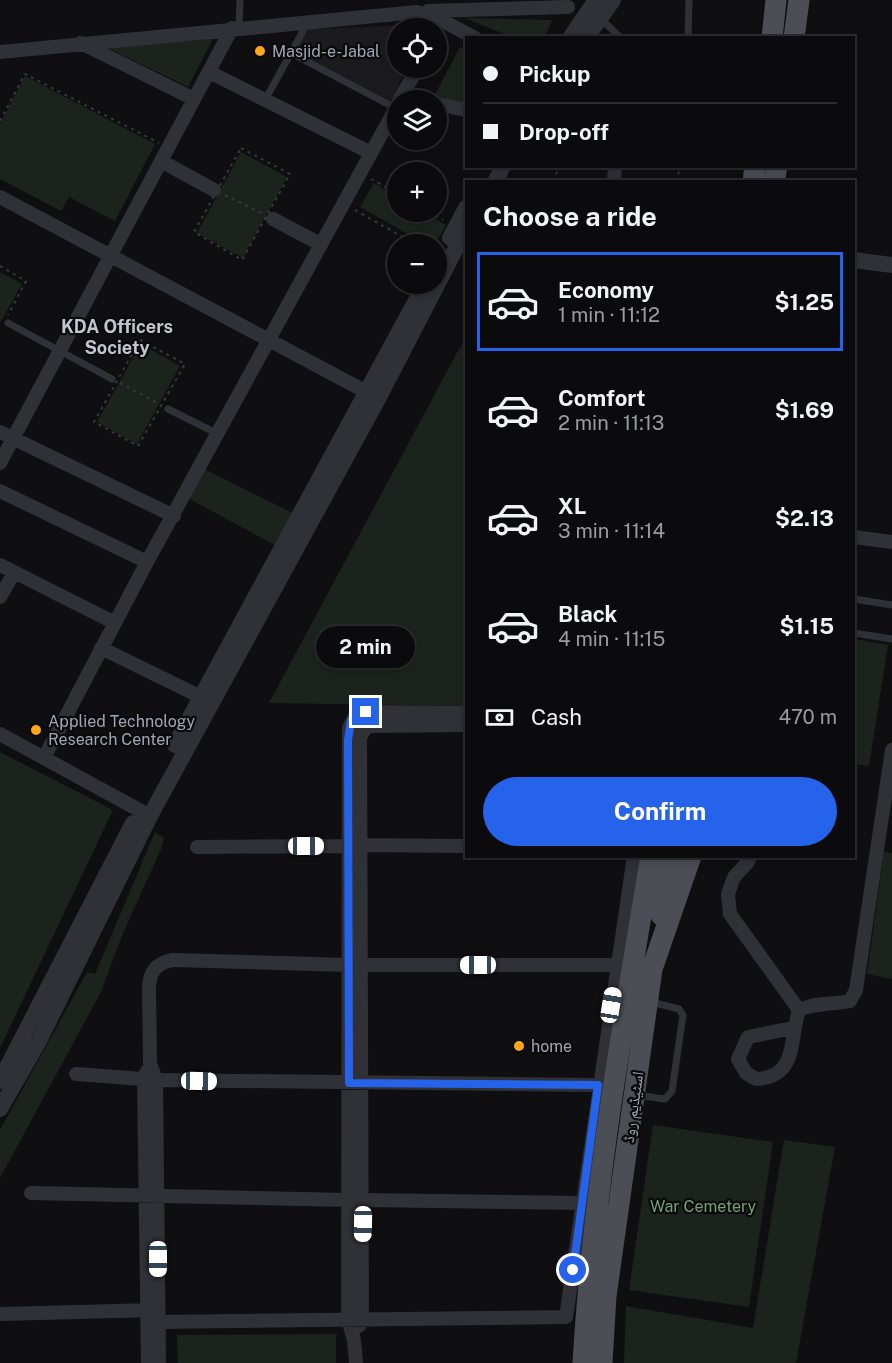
<!DOCTYPE html>
<meta charset="utf-8">
<style>
body{margin:0;font-family:"Public Sans","Noto Naskh Arabic",sans-serif;background:#19191b;color:#f1f3f6;height:100vh;display:flex;flex-direction:column;font-size:22px;white-space:nowrap}
*{box-sizing:border-box;margin:0}
p{font-size:20px;color:#9a9b9d}
.icon{flex:none;width:33px;height:33px;fill:none;stroke:currentColor;stroke-width:2;stroke-linecap:round;stroke-linejoin:round}
.map{position:relative;flex:1;overflow:hidden}
.panel{position:absolute;left:465px;top:180px;width:390px;height:678px;display:flex;flex-direction:column;background:#0b0b0d;border-radius:0px;box-shadow:0 3px 9px #0003,0 0 0 2px #2b2b2e}
.panel>*{flex:none}
.top-card{position:absolute;left:465px;top:36px;width:390px;height:132px;border-radius:0px;box-shadow:0 3px 9px #0003,0 0 0 2px #2b2b2e;display:grid;align-content:center;height:132px;padding:0 18px;background:#0b0b0d}
.buttons{position:absolute;left:387px;top:18px;display:grid;gap:12px}
.buttons a{display:grid;place-items:center;width:60px;height:60px;border-radius:50%;background:#0b0b0d;box-shadow:0 3px 9px #0003,0 0 0 2px #2b2b2e;font-size:30px}
.end{position:absolute;width:27px;height:27px;margin:-14px;border:8px solid #2563eb;background:#fff;box-shadow:0 0 0 3px #fff}
.from{border-radius:50%}
.bubble{position:absolute;height:42px;border-radius:21px;background:#0b0b0d;box-shadow:0 3px 9px #0003,0 0 0 2px #2b2b2e;font-size:20px;font-weight:700;line-height:42px;text-align:center}
.car{position:absolute;width:18px;height:36px;margin:-18px -9px;border-radius:8px;box-shadow:0 0 4px 2px #0007;background:linear-gradient(#fff 24%,#345 0 40%,#fff 0 76%,#345 0 86%,#fff 0)}
.top-card b{display:flex;align-items:center;gap:21px;height:57px;font-size:22px}
.top-card b+b{border-top:2px solid #2b2b2e}
.top-card i{width:15px;height:15px;background:#f1f3f6}
ul{padding:0;list-style:none}
li{display:flex;align-items:center;gap:18px;height:99px;margin:0 12px 9px;padding:0 6px;border:3px solid transparent;border-radius:0px}
li div{flex:1}
li b{display:block;font-size:22px}
li em{font-style:normal;font-weight:700}
li.on{border-color:#2563eb}
li>.icon{width:54px;height:54px;stroke-width:1.5}
h2{padding:0 18px;font-size:27px;line-height:72px}
.pay{display:flex;align-items:center;gap:15px;height:66px;padding:0 18px;font-size:22px}
.pay p{margin-inline-start:auto}
.action{display:flex;gap:12px;margin-top:auto;padding:12px 18px}
.action a{flex:1;height:69px;border-radius:36px;background:#2563eb;color:#fff;font-size:24px;font-weight:700;line-height:69px;text-align:center}
.map>svg:first-child{display:block}
</style>
<div class="map">
<svg width="892" height="1363" viewBox="0 0 892 1363">
<rect width="100%" height="100%" fill="#0f0f11"/>
<path fill="#1b1b1e" d="M 420,25 L 421,28 L 398,28 L 398,68 L 407,68 L 390,103 L 293,53 L 306,29 Z"/>
<path fill="#1b231c" d="M 465,18 L 552,20 L 545,37 L 511,37 Z
M 218,29 L 188,87 L 96,42 Z
M 460,47 L 466,51 L 466,109 L 432,100 Z
M 25,76 L 155,144 L 115,221 L 69,197 L 61,211 L 0,179 L 0,124 Z
M 241,152 L 287,177 L 243,258 L 197,233 Z
M 374,183 L 397,197 L 398,212 L 423,212 L 446,225 L 435,244 L 426,244 L 360,207 Z
M 0,272 L 22,284 L 0,323 Z
M 466,336 L 466,706 L 269,703 Z
M 141,344 L 180,366 L 137,444 L 97,422 Z
M 200,467 L 299,516 L 282,549 L 184,496 Z
M 854,639 L 888,645 L 869,766 L 854,764 Z
M 0,752 L 113,810 L 0,1048 Z
M 155,832 L 164,838 L 162,847 L 123,933 L 101,992 L 0,1178 L 0,1130 L 87,972 L 95,974 Z
M 884,852 L 892,853 L 892,979 L 867,974 Z
M 653,1125 L 773,1142 L 749,1307 L 629,1290 Z
M 784,1140 L 835,1147 L 796,1363 L 624,1363 L 626,1306 L 753,1328 Z
M 336,1334 L 336,1363 L 178,1363 L 177,1335 Z"/>
<g fill="none" stroke-linecap="round" stroke-linejoin="round">
<path stroke="#36383d" stroke-width="2" stroke-dasharray="3 4.5" stroke-linecap="butt" d="M 0,121 L 25,74 L 159,143
M 241,148 L 290,174 L 242,260 L 194,232 Z
M 371,179 L 398,194
M 556,182 L 557,166
M 678,182 L 679,166
M 225,195 L 263,214
M 355,210 L 415,244
M 429,212 L 443,220
M 0,266 L 26,281 L 8,315
M 140,340 L 185,364 L 138,446 L 94,422 Z
M 120,383 L 159,404"/>
<path stroke="#303136" stroke-width="7" d="M 600,18 L 621,38
M 239,27 L 240,0
M 688,38 L 689,0
M 291,53 L 303,31 L 303,23
M 265,100 L 291,53 L 395,108
M 8,323 L 112,379
M 168,409 L 218,434
M 854,599 L 892,605
M 854,633 L 892,639
M 636,1095 L 665,1099 L 672,1091 L 683,1015 L 679,1009 L 651,1002"/>
<path stroke="#303136" stroke-width="14" d="M 428,11 L 568,7
M 81,43 L 194,99
M 0,52 L 417,12 L 443,21 L 475,38
M 209,72 L 371,153
M 402,96 L 421,100
M 399,100 L 418,68
M 436,104 L 466,110
M 161,161 L 214,190
M 614,182 L 615,166
M 0,197 L 374,396
M 273,219 L 320,244
M 0,432 L 174,516
M 0,463 L 232,28
M 0,491 L 147,562
M 854,537 L 892,542
M 0,565 L 115,623
M 0,597 L 14,573
M 101,648 L 201,697
M 0,734 L 150,816
M 45,756 L 147,562 L 398,104
M 360,845 L 466,846
M 197,847 L 349,846
M 750,856 L 748,862 L 734,877 L 728,894 L 730,914 L 799,1010
M 793,1028 L 748,1037 L 738,1059 L 746,1073 L 756,1079 C 798,1077 789,1041 799,1010 C 816,1002 832,1005 850,1001 L 856,990 L 892,750
M 147,1071 L 144,1079 L 148,1363
M 76,1074 L 156,1080 L 598,1085
M 31,1193 L 349,1200
M 363,1200 L 584,1203
M 0,1314 L 154,1310
M 158,1322 L 566,1317 L 634,856
M 359,1326 L 362,1319 L 360,738 L 365,728 L 371,726 L 466,725
M 159,1363 L 156,1080 L 150,1063 L 149,989 C 149,972 156,963 173,960 L 348,965 L 618,965
M 356,1363 L 354,1340 L 348,1319 L 349,728 L 355,716 L 366,712 L 466,713"/>
<path stroke="#303136" stroke-width="16" d="M 570,38 L 596,0
M 586,38 L 613,0
M 495,182 L 503,166
M 450,238 L 466,208
M 854,260 L 892,265
M 175,745 L 420,293
M 0,1081 L 133,823
M 0,1109 L 39,1041 L 150,816 L 378,399 L 466,229"/>
<path stroke="#4b4e55" stroke-width="21" d="M 772,38 L 776,0
M 794,38 L 799,0
M 753,182 L 755,166
M 774,182 L 777,166
M 661,915 L 672,856
M 583,1363 C 593,1193 623,1024 651,856
M 602,1363 L 606,1296 L 652,969 L 691,856"/>
</g>
<g fill="none" stroke-linecap="round" stroke-linejoin="round">
<path stroke="#2563eb" stroke-width="8" d="M 366,712 L 351,720 L 348,740 L 349,1083 L 598,1085 L 573,1270"/>
</g>
<g fill="#ffa619" stroke="#0a0a0b" stroke-width="2">
<circle cx="260" cy="51" r="6"/>
<circle cx="36" cy="730" r="6"/>
<circle cx="519" cy="1046" r="6"/>
</g>
<g text-anchor="middle" dominant-baseline="central" stroke-width="4.5" stroke-linejoin="round" paint-order="stroke">
<g font-size="16" fill="#9fa6b3" stroke="#0a0a0b" text-anchor="start">
<text x="272" y="51">Masjid-e-Jabal</text>
<text x="48" y="721">Applied Technology<tspan x="48" dy="18">Research Center</tspan></text>
<text x="531" y="1046">home</text>
</g>
<g font-size="16" fill="#9fa6b3" stroke="#0a0a0b">
<text transform="translate(633 1107) rotate(-82)">اسٹیڈیم روڈ</text>
</g>
<g font-size="16" fill="#73a074" stroke="#0a0a0b">
<text x="703" y="1206">War Cemetery</text>
</g>
<g font-size="18" font-weight="bold" fill="#c0c5cf" stroke="#0a0a0b">
<text x="117" y="326">KDA Officers<tspan x="117" dy="21">Society</tspan></text>
</g>
</g>
</svg>
<div class="buttons">
<a><svg class="icon" aria-label="locate" viewBox="0 0 24 24"><circle cx="12" cy="12" r="6"/><path d="M12 2v4M12 18v4M2 12h4M18 12h4"/></svg></a>
<a><svg class="icon" aria-label="layers" viewBox="0 0 24 24"><path d="M12 4l9 5-9 5-9-5zM3 14l9 5 9-5"/></svg></a>
<a>+</a>
<a>−</a>
</div>
<i class="end from" style="left:573px;top:1270px"></i>
<i class="end" style="left:366px;top:712px"></i>
<div class="bubble" style="left:316px;top:626px;width:99px">2 min</div>
<i class="car" style="left:306px;top:846px;rotate:90deg"></i>
<i class="car" style="left:478px;top:965px;rotate:270deg"></i>
<i class="car" style="left:611px;top:1005px;rotate:9deg"></i>
<i class="car" style="left:199px;top:1081px;rotate:91deg"></i>
<i class="car" style="left:363px;top:1224px;rotate:181deg"></i>
<i class="car" style="left:158px;top:1259px;rotate:180deg"></i>
<div class="top-card">
<b><i class="from"></i>Pickup</b>
<b><i></i>Drop-off</b>
</div>
<section class="panel">
<h2>Choose a ride</h2>
<ul>
<li class="on"><svg class="icon" aria-label="car" viewBox="0 0 24 24"><path d="M5 17H2v-5l4-1 3-4h7l3 4 3 1v5h-3M9 17h6M6 11h13"/><circle cx="7" cy="17" r="2"/><circle cx="17" cy="17" r="2"/></svg><div><b>Economy</b><p>1 min · 11:12</p></div><em>$1.25</em></li>
<li><svg class="icon" aria-label="car" viewBox="0 0 24 24"><path d="M5 17H2v-5l4-1 3-4h7l3 4 3 1v5h-3M9 17h6M6 11h13"/><circle cx="7" cy="17" r="2"/><circle cx="17" cy="17" r="2"/></svg><div><b>Comfort</b><p>2 min · 11:13</p></div><em>$1.69</em></li>
<li><svg class="icon" aria-label="car" viewBox="0 0 24 24"><path d="M5 17H2v-5l4-1 3-4h7l3 4 3 1v5h-3M9 17h6M6 11h13"/><circle cx="7" cy="17" r="2"/><circle cx="17" cy="17" r="2"/></svg><div><b>XL</b><p>3 min · 11:14</p></div><em>$2.13</em></li>
<li><svg class="icon" aria-label="car" viewBox="0 0 24 24"><path d="M5 17H2v-5l4-1 3-4h7l3 4 3 1v5h-3M9 17h6M6 11h13"/><circle cx="7" cy="17" r="2"/><circle cx="17" cy="17" r="2"/></svg><div><b>Black</b><p>4 min · 11:15</p></div><em>$1.15</em></li>
</ul>
<div class="pay"><svg class="icon" aria-label="cash" viewBox="0 0 24 24"><path d="M3 7h18v10H3z"/><circle cx="12" cy="12" r="2"/></svg>Cash<p>470 m</p></div>
<div class="action"><a>Confirm</a></div>
</section>
</div>
